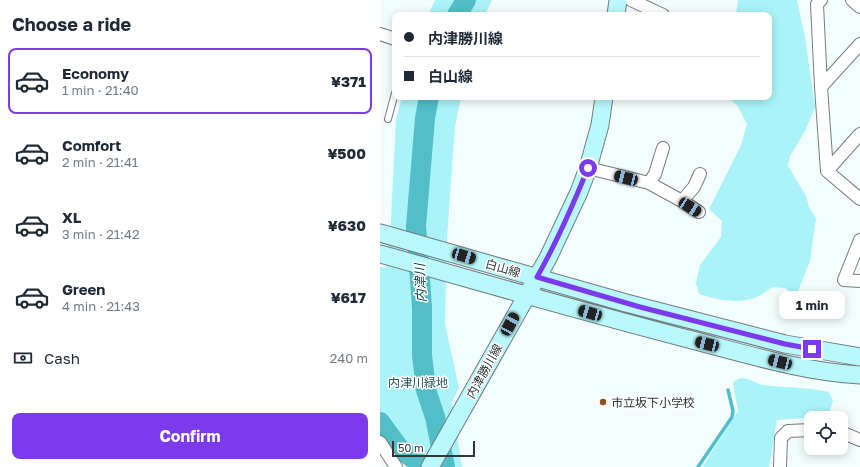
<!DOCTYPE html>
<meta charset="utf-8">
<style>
body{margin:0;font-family:"Golos Text","Noto Sans JP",sans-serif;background:#f2f2f3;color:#1f2937;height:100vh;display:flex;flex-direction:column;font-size:15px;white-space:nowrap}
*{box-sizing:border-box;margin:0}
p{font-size:13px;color:#747a83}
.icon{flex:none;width:22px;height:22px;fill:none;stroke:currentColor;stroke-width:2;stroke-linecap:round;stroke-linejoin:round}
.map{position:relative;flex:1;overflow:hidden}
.details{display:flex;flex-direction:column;background:#fff;width:380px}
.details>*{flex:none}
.top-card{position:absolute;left:12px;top:12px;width:380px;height:88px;border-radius:8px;box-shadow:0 2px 10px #0003;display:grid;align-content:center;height:88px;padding:0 12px;background:#fff}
.fabs{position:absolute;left:424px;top:411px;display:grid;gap:8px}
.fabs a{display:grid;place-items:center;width:44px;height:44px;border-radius:8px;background:#fff;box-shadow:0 2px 10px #0003;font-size:20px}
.scale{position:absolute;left:12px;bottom:10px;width:83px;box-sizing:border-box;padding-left:4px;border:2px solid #323637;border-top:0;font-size:11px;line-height:14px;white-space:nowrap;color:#323637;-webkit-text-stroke:3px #fff;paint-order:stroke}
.end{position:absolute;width:18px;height:18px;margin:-9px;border:5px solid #7c3aed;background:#fff;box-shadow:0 0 0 2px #fff}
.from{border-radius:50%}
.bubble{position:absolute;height:28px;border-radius:8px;background:#fff;box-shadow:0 2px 10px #0003;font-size:13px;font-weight:700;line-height:28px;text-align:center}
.car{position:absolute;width:12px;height:24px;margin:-12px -6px;border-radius:5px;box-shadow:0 0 3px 1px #0007;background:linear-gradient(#222 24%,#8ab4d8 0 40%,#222 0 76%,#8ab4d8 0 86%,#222 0)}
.top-card b{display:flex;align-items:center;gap:14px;height:38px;font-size:15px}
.top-card b+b{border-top:1px solid #e0e1e3}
.top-card i{width:10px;height:10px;background:#1f2937}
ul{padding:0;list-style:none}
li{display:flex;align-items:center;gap:12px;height:66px;margin:0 8px 6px;padding:0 4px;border:2px solid transparent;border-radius:8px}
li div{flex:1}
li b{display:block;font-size:15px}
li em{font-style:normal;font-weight:700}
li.on{border-color:#7c3aed}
li>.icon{width:36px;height:36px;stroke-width:1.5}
h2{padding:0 12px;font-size:18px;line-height:48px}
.pay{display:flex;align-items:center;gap:10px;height:44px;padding:0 12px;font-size:15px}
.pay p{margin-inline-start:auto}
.button{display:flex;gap:8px;margin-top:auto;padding:8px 12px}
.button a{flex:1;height:46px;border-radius:8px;background:#7c3aed;color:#fff;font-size:16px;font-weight:700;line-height:46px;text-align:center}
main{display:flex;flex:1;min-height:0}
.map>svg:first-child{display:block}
</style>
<main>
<section class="details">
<h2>Choose a ride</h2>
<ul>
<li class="on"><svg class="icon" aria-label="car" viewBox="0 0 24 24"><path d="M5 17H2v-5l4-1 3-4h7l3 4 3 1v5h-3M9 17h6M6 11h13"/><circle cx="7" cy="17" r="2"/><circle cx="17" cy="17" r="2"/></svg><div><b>Economy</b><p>1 min · 21:40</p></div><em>¥371</em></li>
<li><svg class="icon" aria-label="car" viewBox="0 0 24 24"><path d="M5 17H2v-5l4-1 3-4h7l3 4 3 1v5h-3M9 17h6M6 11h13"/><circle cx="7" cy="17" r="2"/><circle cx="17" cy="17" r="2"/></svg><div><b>Comfort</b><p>2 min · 21:41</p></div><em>¥500</em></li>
<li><svg class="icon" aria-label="car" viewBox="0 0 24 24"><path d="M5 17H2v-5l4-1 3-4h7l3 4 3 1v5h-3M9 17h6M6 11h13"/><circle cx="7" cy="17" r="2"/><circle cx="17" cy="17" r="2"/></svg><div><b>XL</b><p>3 min · 21:42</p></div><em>¥630</em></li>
<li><svg class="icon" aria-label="car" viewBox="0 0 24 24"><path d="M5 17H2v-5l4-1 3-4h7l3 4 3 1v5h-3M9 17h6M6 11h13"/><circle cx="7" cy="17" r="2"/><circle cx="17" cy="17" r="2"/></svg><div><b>Green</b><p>4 min · 21:43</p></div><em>¥617</em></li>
</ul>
<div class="pay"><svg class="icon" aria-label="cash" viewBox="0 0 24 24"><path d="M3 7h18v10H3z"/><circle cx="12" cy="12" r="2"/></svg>Cash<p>240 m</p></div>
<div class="button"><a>Confirm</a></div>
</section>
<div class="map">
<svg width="480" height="467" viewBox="0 0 480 467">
<rect width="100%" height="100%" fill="#f3fdfe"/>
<path fill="#a9f3f9" d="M 55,0 L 112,0 L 105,15 L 48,15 Z
M 358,0 L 417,0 L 425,37 L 435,107 L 425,131 L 410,156 L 408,166 L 426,196 L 429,207 L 436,218 L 430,261 L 416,296 L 405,288 L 393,287 C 388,290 384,293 379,296 C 361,305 337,300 319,294 L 316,283 L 320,265 L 341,237 L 342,221 L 329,209 L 361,145 L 367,124 L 357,105 L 347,97 L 389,97 L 389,15 L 356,15 Z
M 22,97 L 81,97 L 75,126 L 67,237 L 65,324 L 79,388 L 72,402 L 82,467 L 29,467 L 0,416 L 0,267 L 6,268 L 11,220 L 16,119 Z
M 361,378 C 370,378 376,384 384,385 C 406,388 428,387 449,392 L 453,401 L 448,416 L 397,420 L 389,467 L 322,467 L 358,411 L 353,383 L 354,381 Z"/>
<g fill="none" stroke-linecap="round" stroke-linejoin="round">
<path stroke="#52bec7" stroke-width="3.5" d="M 318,467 L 352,417 L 353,411 L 348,390"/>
<path stroke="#52bec7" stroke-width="20" d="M 77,15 L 86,0
M 49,97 L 45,118 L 36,226 L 42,307 L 42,355 L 46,390 L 55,417 L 65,467
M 0,422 L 19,448 L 44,467"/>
<g stroke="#737c7d" stroke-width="8">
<path id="lane" d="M 8,119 L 15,93"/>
</g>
<g stroke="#737c7d" stroke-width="14">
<path id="street" d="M 251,0 L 283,15
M 441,0 L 437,4 L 441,87 L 447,171 L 480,199
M 472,0 L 480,7
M 0,34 L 15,39
M 441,87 L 480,44
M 208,168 L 269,183 L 302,201 L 319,212
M 447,171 L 480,134
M 269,183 L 275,174 L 283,148
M 302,201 L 314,187 L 320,174
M 480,240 L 464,280 L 480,281
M 461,432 L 480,440
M 0,442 L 16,467
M 400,467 L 401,438 L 408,431 L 431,430"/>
</g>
<g stroke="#737c7d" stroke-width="19">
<path id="secondary" d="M 236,15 L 238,0
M 0,233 L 246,303 L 405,344 L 480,357
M 0,254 C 104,283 207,313 312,340 C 366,354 424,372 480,375
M 50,467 L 168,258 L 199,192 L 208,168 L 220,125 L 224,97"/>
</g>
<use href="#lane" stroke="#fff" stroke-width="6"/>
<use href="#street" stroke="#fff" stroke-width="12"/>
<use href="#secondary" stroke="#b9f8fc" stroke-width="17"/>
</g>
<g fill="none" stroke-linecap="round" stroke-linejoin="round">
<path stroke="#7c3aed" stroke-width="5" d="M 208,168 C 193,205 177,242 157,277 L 260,307 L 405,344 L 432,349"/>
</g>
<circle fill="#914e1e" stroke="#fff" stroke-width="1.5" cx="223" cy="402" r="4"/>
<g text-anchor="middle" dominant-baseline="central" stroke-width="3" stroke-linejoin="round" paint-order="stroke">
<g font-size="12" fill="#323637" stroke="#fff">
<text transform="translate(123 268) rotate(16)">白山線</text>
<text transform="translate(104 371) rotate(-61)">内津勝川線</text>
</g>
<g font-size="12" fill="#29585c" stroke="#fff">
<text x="38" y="382">内津川緑地</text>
</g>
<g font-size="12" fill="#323637" stroke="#fff" text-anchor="start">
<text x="231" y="402">市立坂下小学校</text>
</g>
<g font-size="13" font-style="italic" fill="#0d4043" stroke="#fff">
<text transform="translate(40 283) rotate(-93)">内津川</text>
</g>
</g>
</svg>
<div class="fabs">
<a><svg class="icon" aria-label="locate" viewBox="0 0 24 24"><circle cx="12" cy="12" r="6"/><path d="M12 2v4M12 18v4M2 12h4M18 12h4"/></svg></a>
</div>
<div class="scale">50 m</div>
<i class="end from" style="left:208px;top:168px"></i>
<i class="end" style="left:432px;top:349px"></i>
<div class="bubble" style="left:399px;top:291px;width:66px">1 min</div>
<i class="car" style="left:246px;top:178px;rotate:284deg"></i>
<i class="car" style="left:310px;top:207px;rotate:123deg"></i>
<i class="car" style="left:84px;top:256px;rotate:106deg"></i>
<i class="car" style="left:210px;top:313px;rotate:286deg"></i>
<i class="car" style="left:130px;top:324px;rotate:28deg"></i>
<i class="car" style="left:327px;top:344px;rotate:284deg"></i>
<i class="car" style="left:400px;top:362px;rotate:284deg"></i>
<div class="top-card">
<b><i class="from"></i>内津勝川線</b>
<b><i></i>白山線</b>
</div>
</div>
</main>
